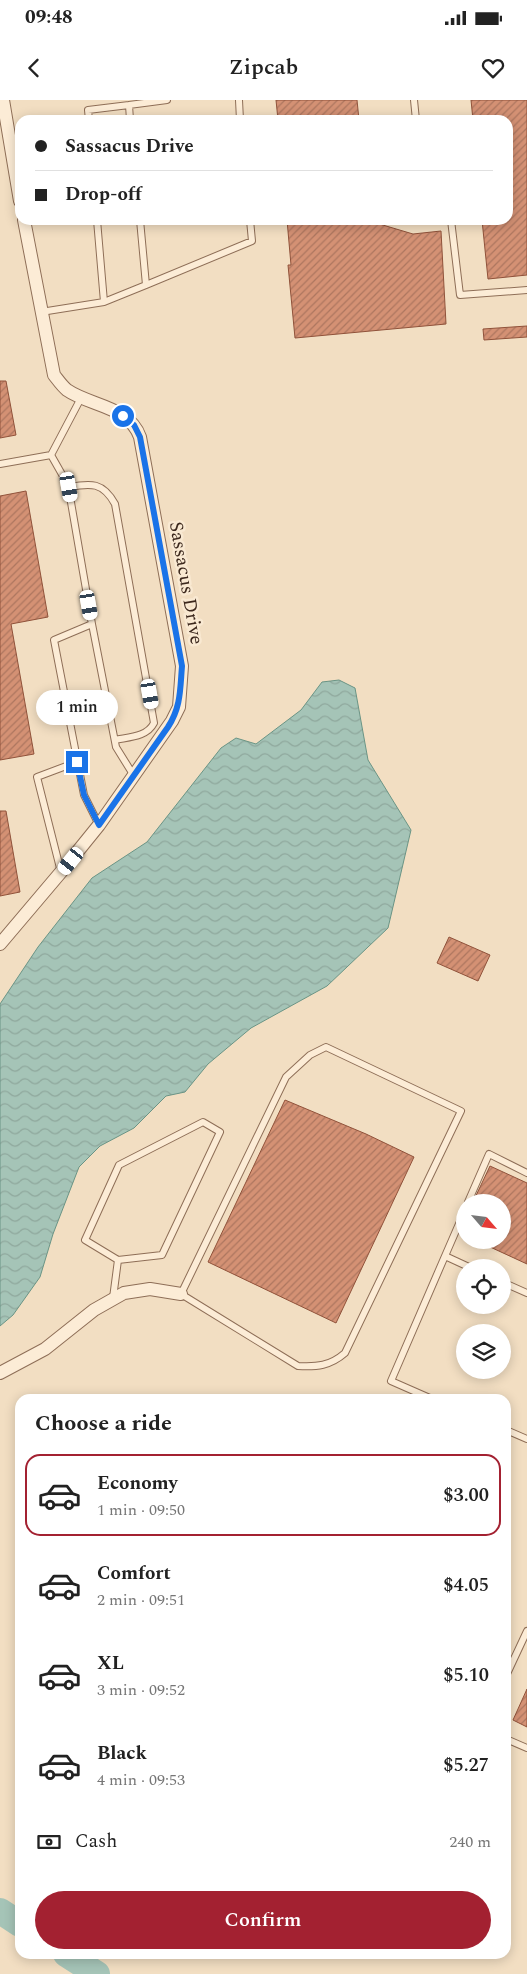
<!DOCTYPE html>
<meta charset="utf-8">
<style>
body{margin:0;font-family:Spectral,serif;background:#f2f2f2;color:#222;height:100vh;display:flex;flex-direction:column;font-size:19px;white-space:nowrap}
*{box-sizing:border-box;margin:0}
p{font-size:16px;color:#767676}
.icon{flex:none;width:28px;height:28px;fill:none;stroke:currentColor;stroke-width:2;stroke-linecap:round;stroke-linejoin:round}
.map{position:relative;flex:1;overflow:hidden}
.panel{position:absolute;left:15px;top:1294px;width:496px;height:565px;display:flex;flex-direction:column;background:#fff;border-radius:15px;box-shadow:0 2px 12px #0003}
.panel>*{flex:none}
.hud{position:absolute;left:15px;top:15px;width:498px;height:110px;border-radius:15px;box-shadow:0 2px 12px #0003;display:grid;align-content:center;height:110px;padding:0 20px;background:#fff}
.needle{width:32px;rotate:118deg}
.fabs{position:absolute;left:456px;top:1094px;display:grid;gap:10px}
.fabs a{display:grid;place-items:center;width:55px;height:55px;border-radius:50%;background:#fff;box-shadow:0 2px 12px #0003;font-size:25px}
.end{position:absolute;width:22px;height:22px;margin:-11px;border:6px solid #1a73e8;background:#fff;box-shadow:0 0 0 2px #fff}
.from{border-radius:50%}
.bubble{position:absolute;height:35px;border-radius:18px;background:#fff;box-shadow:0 2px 12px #0003;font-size:16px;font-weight:600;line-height:35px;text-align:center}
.car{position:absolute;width:15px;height:30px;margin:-15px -8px;border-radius:6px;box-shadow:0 0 4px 1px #0007;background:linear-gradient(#fff 24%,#345 0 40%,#fff 0 76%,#345 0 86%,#fff 0)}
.hud b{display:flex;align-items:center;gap:18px;height:48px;font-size:19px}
.hud b+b{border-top:1px solid #e0e0e0}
.hud i{width:12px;height:12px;background:#222}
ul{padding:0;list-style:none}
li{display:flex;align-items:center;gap:15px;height:82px;margin:0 10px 8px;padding:0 10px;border:2px solid transparent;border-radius:15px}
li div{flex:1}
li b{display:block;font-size:19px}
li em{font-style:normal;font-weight:600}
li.active{border-color:#a32131}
li>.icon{width:45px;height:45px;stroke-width:1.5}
h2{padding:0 20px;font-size:22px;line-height:60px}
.pay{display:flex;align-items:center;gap:12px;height:55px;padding:0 20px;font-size:19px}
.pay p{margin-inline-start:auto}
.button{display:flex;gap:10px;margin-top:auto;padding:10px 20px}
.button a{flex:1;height:58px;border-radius:30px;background:#a32131;color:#fff;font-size:20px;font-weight:600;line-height:58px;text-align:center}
.status{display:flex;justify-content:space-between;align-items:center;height:35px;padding:0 25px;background:#fff;direction:ltr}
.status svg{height:14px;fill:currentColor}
header{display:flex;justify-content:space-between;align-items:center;height:65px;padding:0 20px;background:#fff;font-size:22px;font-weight:600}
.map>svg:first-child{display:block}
</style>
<div class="status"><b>09:48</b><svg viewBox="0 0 49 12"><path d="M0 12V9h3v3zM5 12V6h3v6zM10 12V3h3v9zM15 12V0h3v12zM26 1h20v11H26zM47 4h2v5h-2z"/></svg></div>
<header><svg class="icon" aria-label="back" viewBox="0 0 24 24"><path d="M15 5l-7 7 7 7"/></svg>Zipcab<svg class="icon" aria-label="heart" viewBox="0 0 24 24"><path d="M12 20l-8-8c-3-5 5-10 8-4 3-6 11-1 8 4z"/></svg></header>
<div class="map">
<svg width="527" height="1874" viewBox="0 0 527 1874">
<defs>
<pattern id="water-waves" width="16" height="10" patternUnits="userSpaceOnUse" patternTransform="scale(1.25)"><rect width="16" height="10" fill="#a5c4b7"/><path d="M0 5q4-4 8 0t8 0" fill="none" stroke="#8fa89d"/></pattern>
<pattern id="building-hatch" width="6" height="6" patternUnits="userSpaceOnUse" patternTransform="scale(1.25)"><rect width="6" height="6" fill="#d49174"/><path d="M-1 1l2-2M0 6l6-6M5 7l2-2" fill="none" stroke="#ad765f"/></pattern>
</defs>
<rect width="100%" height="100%" fill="#f2dec2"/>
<path fill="url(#water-waves)" stroke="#6a9485" d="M 339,580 L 355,588 L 368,660 L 411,730 L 388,828 L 327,886 L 251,928 L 208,964 L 185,992 L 166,996 L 134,1028 L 100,1046 L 79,1067 L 53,1134 L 40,1177 L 13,1215 L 0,1226 L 0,904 L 38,847 L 92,778 L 147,742 L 221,648 L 236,638 L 256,644 L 301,610 L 322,582 Z"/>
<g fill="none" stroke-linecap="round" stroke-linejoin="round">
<path stroke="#a5c4b7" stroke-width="26" d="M 0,1811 L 20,1824
M 66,1854 L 97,1874"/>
</g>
<path fill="url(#building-hatch)" stroke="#90523a" d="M 276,0 L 357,0 L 359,20 L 278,20 Z
M 471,0 L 527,0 L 527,175 L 488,179 L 482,120 L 508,120 L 508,20 L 473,20 Z
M 287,120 L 366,120 L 413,134 L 441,131 L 446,224 L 295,238 L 288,165 L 291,165 Z
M 527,226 L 527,237 L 484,240 L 483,229 Z
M 0,281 L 6,281 L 16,335 L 0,338 Z
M 26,391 L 48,517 L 11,524 L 34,654 L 0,660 L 0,396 Z
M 0,711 L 6,711 L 20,792 L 0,796 Z
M 449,837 L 490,855 L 478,881 L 437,863 Z
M 285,1000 L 366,1034 L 414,1057 L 336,1223 L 208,1162 Z
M 490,1066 L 527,1083 L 527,1164 L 475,1140 L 502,1140 L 502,1102 L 473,1102 Z
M 527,1589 L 527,1627 L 513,1620 Z"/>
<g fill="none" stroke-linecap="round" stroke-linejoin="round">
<g stroke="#8e6e57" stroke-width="8">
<path id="lane" d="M 239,0 L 240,20
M 414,0 L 416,20
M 89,20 L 88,10 L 129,5
M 130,20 L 129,5 L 167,0
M 140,120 L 146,185 L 252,141 L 250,120
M 451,120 L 460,195 L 527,190
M 104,202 L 146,185
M 41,212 L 104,202 L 97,120
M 51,355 L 68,385 L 92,524 L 54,540 L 84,695 L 99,725
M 0,364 L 51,355 L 81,298
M 69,387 C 91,383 103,382 115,404 L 154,623 C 147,637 129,637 115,640
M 92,524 L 116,647 L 134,676
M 61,772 L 37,677 L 77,662
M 326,947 L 461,1011 L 345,1253 C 330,1266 317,1267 298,1266 L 181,1194 L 286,977 L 310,955 Z
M 468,1102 L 489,1054 L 527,1073
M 465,1110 L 445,1156 L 471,1168
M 502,1182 L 527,1193
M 113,1198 L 118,1160 L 162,1155 L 220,1032 L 203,1022 L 119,1065 L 85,1140 L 118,1160
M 432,1299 L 391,1281 L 445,1156
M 506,1330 L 527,1339
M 506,1576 L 527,1531
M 506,1639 L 527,1648"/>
</g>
<g stroke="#8e6e57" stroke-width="14">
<path id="street" d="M 3,0 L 20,101
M 0,844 L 61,772 L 99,725 L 172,621 L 179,607 L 182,566 L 140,337 C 129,306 90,306 67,290 C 62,286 58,280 54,275 L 24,120
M 0,1273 L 45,1249 L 94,1210 L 124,1193 L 150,1189 L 181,1194"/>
</g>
<use href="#lane" stroke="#fcecd6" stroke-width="6"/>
<use href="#street" stroke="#fcecd6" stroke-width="12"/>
</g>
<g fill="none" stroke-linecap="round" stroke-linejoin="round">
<path stroke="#1a73e8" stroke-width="6" d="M 77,662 L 84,695 L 99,725 L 168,627 C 181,607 180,590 182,566 L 140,337 L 134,325 L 123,316"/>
</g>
<g text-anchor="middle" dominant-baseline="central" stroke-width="5" stroke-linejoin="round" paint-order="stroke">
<g font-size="19" fill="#3c281d" stroke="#f9e9d2">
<text transform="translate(186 483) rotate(80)">Sassacus Drive</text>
</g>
</g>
</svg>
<div class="fabs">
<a><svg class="needle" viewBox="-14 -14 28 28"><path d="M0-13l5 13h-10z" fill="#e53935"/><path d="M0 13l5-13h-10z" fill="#767676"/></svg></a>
<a><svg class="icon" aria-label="locate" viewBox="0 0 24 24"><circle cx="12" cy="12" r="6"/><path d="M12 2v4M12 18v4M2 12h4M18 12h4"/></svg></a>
<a><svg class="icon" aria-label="layers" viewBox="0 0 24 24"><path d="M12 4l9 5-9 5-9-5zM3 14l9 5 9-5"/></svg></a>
</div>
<i class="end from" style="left:123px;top:316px"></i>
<i class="end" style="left:77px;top:662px"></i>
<div class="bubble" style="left:36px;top:590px;width:82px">1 min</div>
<i class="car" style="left:69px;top:387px;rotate:170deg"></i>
<i class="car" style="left:89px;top:505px;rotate:170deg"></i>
<i class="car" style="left:150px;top:594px;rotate:170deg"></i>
<i class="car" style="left:71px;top:761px;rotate:219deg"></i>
<div class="hud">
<b><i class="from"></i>Sassacus Drive</b>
<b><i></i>Drop-off</b>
</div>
<section class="panel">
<h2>Choose a ride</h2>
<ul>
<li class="active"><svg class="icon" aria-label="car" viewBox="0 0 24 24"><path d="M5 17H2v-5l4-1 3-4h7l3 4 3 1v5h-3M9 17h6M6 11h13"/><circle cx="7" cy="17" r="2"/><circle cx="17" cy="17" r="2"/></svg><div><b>Economy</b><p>1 min · 09:50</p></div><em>$3.00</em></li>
<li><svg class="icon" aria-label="car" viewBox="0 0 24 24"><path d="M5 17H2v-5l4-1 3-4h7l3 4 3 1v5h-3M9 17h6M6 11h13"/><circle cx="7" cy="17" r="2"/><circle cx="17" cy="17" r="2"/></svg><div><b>Comfort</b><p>2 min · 09:51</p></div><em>$4.05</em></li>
<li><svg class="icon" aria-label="car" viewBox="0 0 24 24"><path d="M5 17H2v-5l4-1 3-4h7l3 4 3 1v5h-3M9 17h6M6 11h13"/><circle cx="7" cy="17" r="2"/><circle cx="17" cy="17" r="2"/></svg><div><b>XL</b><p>3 min · 09:52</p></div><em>$5.10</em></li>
<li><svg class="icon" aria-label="car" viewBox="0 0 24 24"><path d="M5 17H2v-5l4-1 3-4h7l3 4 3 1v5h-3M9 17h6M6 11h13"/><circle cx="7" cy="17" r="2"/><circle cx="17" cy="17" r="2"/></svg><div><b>Black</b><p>4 min · 09:53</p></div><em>$5.27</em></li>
</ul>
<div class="pay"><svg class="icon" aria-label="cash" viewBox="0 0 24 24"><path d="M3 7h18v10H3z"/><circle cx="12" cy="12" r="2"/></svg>Cash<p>240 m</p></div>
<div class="button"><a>Confirm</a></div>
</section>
</div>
